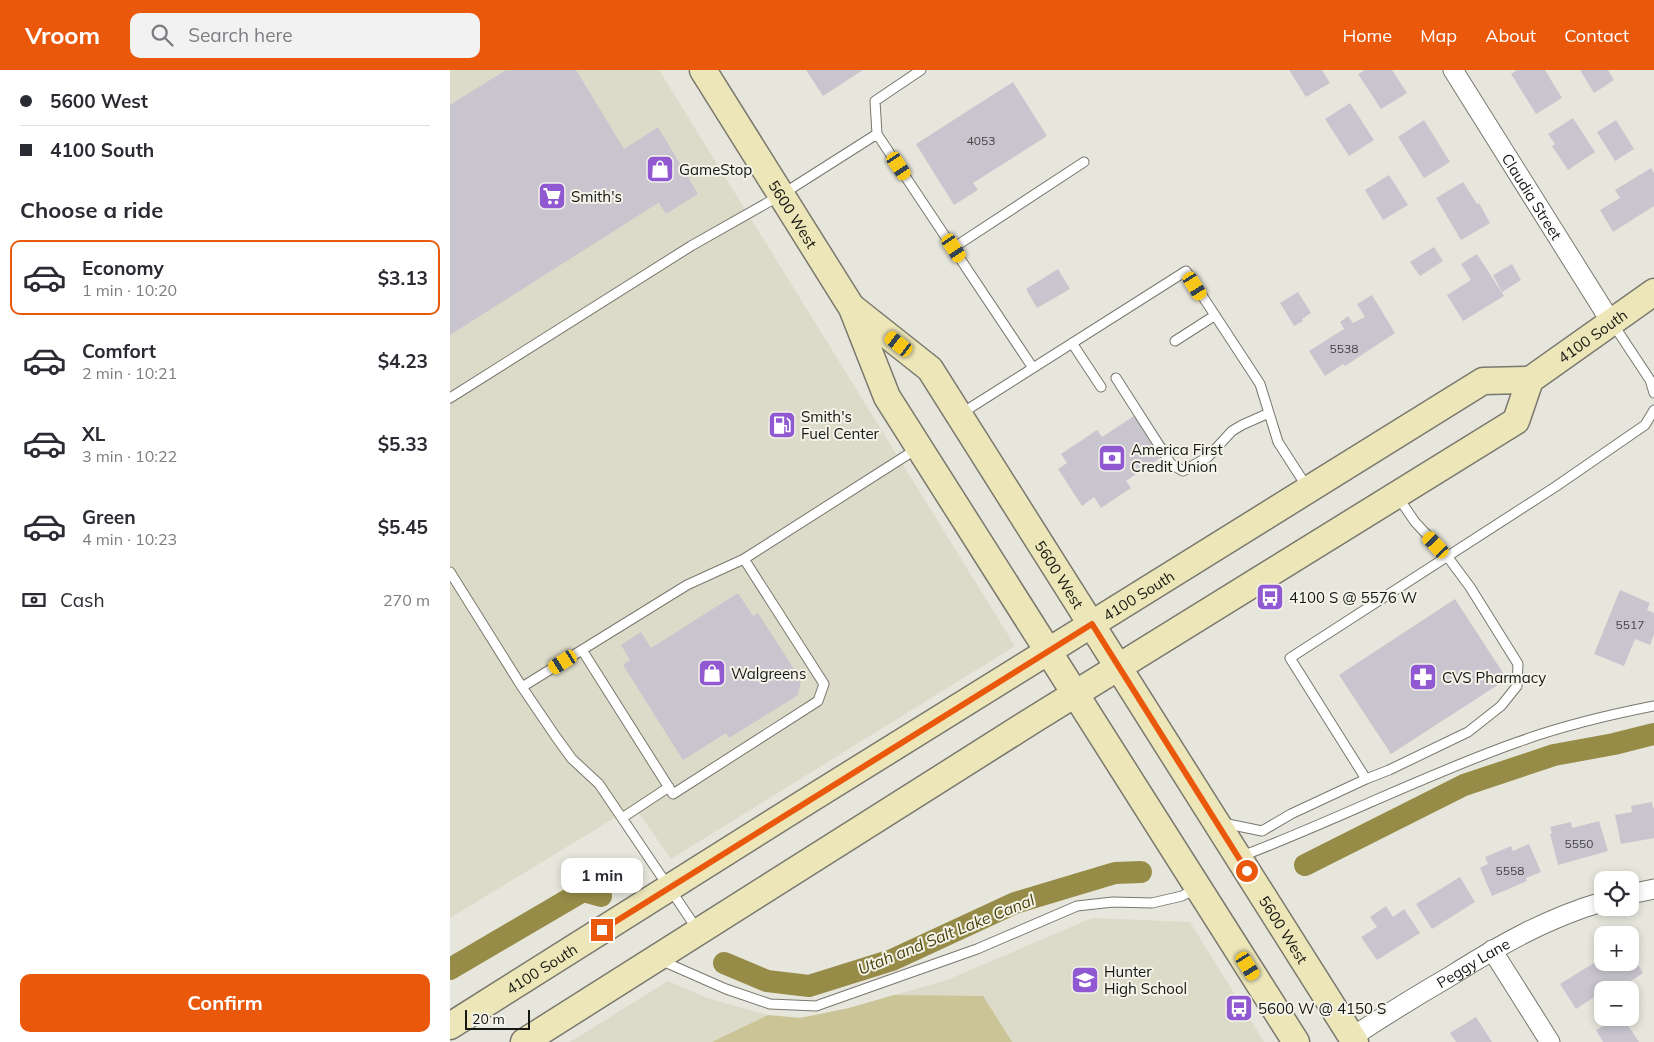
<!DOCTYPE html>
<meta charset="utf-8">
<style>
body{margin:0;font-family:Mulish,sans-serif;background:#f2f2f3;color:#2b2b33;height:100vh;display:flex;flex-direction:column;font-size:19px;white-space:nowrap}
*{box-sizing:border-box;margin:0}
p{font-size:16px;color:#7c7c81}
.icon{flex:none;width:28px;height:28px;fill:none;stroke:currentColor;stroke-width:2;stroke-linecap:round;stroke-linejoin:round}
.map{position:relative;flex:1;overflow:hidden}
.drawer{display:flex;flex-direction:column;background:#fff;width:450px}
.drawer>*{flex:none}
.hud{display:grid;align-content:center;height:110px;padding:0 20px;background:#fff}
.fabs{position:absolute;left:1144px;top:801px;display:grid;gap:10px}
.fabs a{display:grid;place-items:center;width:45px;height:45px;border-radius:10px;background:#fff;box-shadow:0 2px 8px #0003;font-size:25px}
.scale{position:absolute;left:15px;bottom:12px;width:65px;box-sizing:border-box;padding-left:5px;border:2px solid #161612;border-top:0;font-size:14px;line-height:18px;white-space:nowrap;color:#161612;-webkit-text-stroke:4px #f4f3e9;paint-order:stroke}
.end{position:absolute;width:22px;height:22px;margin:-11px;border:6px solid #ea580c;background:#fff;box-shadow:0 0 0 2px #fff}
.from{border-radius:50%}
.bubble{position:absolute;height:35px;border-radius:10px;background:#fff;box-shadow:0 2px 8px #0003;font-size:16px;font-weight:700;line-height:35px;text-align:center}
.car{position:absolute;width:15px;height:30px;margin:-15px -8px;border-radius:6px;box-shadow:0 0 4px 1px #0007;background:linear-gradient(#f5c518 24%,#345 0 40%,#f5c518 0 76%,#345 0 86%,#f5c518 0)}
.hud b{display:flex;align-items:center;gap:18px;height:48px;font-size:19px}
.hud b+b{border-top:1px solid #e1e1e2}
.hud i{width:12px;height:12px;background:#2b2b33}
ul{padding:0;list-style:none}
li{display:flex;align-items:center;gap:15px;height:75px;margin:0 10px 8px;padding:0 10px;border:2px solid transparent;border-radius:10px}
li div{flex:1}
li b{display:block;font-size:19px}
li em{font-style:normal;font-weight:700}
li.on{border-color:#ea580c}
li>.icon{width:45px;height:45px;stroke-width:1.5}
h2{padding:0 20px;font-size:22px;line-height:60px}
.pay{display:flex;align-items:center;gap:12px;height:55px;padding:0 20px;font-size:19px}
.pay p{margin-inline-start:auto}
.action{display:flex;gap:10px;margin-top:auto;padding:10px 20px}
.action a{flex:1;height:58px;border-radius:10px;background:#ea580c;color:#fff;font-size:20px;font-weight:700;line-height:58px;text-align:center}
header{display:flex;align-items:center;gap:30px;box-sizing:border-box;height:70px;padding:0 25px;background:#ea580c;color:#fff}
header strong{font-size:24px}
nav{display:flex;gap:28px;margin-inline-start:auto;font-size:18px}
.search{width:350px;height:45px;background:#f2f2f3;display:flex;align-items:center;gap:12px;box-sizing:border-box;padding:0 18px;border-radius:10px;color:#7c7c81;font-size:19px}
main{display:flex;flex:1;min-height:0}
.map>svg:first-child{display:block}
</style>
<header>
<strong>Vroom</strong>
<div class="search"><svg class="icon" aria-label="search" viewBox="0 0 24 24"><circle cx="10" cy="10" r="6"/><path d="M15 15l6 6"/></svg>Search here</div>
<nav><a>Home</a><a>Map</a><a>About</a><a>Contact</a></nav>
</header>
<main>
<section class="drawer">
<div class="hud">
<b><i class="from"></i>5600 West</b>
<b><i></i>4100 South</b>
</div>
<h2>Choose a ride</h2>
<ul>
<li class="on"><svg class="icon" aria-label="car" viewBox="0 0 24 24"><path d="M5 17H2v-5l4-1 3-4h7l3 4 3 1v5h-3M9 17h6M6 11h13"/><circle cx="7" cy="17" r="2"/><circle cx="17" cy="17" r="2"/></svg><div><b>Economy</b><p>1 min · 10:20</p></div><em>$3.13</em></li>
<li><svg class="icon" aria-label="car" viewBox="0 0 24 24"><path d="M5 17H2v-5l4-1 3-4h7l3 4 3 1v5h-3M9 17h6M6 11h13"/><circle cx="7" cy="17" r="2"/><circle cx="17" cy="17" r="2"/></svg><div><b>Comfort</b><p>2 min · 10:21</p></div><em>$4.23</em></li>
<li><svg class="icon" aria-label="car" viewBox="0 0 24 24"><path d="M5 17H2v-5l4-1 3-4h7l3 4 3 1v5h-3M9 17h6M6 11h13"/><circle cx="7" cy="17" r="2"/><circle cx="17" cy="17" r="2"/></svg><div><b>XL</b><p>3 min · 10:22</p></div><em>$5.33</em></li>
<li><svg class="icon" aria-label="car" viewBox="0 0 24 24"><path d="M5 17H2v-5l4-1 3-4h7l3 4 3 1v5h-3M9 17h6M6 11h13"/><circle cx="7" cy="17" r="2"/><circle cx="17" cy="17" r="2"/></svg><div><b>Green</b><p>4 min · 10:23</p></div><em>$5.45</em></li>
</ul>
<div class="pay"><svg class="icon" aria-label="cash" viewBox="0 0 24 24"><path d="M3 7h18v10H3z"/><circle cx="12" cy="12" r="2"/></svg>Cash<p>270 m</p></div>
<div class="action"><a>Confirm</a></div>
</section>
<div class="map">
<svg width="1204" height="972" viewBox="0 0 1204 972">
<rect width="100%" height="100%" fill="#e7e6dc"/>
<path fill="#dcdac8" d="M 0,0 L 209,0 L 565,576 L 221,789 L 184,736 L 0,848 Z
M 642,848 L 740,852 L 814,972 L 120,972 L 218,911 L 257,928 L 318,945 L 350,948 L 399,938 L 497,910 Z"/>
<path fill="#cac497" d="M 444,925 L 533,926 L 562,972 L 262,972 L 318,945 L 350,948 L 399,938 Z"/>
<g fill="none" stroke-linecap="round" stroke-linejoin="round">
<path stroke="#968c48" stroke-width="22" d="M 855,795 L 1014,715 L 1104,685 L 1164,674 L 1204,664
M 274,893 L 317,911 L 359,916 L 442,890 L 565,833 L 665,803 L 691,802
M 0,899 L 133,821 L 151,826"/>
</g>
<path fill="#c9c5cf" d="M 56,0 L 126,0 L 174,79 L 208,57 L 248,124 L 216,144 L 204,126 L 208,133 L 0,265 L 0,35 Z
M 356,0 L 413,0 L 373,26 Z
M 839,0 L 872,0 L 880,13 L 856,27 Z
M 915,0 L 942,0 L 957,23 L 931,39 L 908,4 Z
M 1067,0 L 1095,0 L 1112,28 L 1086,44 L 1061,4 Z
M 1130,0 L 1158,0 L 1164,10 L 1144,23 Z
M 563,12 L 597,66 L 523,113 L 528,120 L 504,135 L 466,74 Z
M 900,33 L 924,70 L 899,86 L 875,49 Z
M 1123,48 L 1145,82 L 1118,100 L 1102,76 L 1105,74 L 1098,64 Z
M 974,50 L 1000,92 L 974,108 L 948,67 Z
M 1166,50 L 1184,79 L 1165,91 L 1147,62 Z
M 1201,98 L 1204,103 L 1204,136 L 1163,162 L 1150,140 L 1170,128 L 1165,120 Z
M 939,105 L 958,135 L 933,150 L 915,120 Z
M 1013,112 L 1027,134 L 1029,133 L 1040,153 L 1011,170 L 986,128 Z
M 984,177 L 993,191 L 970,206 L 960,192 Z
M 1027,184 L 1054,226 L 1013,251 L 997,225 L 1021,210 L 1011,194 Z
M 1062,194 L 1071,210 L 1052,222 L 1043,205 Z
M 608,199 L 620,219 L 587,238 L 576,219 Z
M 848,222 L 861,243 L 852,249 L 853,251 L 844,256 L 830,233 Z
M 922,225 L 945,263 L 895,296 L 893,294 L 875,306 L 859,281 L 894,259 L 890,252 L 898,246 L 903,253 L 915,247 L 907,234 Z
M 693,340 L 720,381 L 676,411 L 681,418 L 651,438 L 644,427 L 632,436 L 608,399 L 617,393 L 611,384 L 647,360 L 652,367 Z
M 1170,520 L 1200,533 L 1197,540 L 1204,543 L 1204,564 L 1200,575 L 1185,569 L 1174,596 L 1144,584 Z
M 288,523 L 303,546 L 308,543 L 351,610 L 348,625 L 279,668 L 276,663 L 233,690 L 173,595 L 180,590 L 171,575 L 191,562 L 201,578 Z
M 1005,529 L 1057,609 L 941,684 L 889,605 Z
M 1202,732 L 1203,738 L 1204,738 L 1204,768 L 1171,774 L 1165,745 L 1182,742 L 1181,736 Z
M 1149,751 L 1158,781 L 1108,795 L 1100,764 L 1102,763 L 1100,757 L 1121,752 L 1122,758 Z
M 1079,774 L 1091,802 L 1076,808 L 1077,811 L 1042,826 L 1030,798 L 1038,794 L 1035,787 L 1061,776 L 1063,781 Z
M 1010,807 L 1025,832 L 982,859 L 966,834 Z
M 936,836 L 943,847 L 954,839 L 970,863 L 927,890 L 911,867 L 927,857 L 920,847 Z
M 1180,882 L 1193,903 L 1171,918 L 1167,912 L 1155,920 L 1152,920 L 1152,922 L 1126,939 L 1110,914 L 1152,888 L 1152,892 L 1158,894 L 1180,892 Z
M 1026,947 L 1042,972 L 1006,972 L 1000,963 Z
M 1167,948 L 1173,948 L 1189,972 L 1153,972 L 1146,960 Z"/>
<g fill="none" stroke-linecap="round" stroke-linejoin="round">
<g stroke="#79786e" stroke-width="11">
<path id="service" d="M 427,64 L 425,31 L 471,0
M 503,178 L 634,92
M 1163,254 L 1200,310 L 1204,323
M 725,271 L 764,246
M 622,273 L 651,317
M 666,308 L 721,394 L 733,401 L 758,387 L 782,361 L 792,355 L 819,343
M 0,328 L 241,176 L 331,125 L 427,64 L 583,298
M 512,343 L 736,201 L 810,314 L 828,372 L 857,417
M 0,502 L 72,617 L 106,667 L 122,689 L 149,714 L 247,859
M 132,580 L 223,724 L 368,631 L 374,614 L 294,489
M 72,617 L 237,515 L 294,489 L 468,378
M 916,709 L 840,588 L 1105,417 L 1195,355 L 1204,340
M 172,748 L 219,717
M 773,753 L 812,761 L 841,744 L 916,709 L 939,700 L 1018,662 L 1051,636 L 1067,616 L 1068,594 L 1020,517 L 997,486 L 965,452 L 948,427
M 792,786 C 885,751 974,705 1068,672 C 1112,656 1158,645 1204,636
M 210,890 L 276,919 L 320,934 L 366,936 L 527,879 L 627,836 L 663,832 L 702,833 L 732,826 L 747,818"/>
</g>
<g stroke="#79786e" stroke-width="21">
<g id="minor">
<path id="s1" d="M 1003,0 L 1161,252"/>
<path d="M 1180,824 L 1204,819"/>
<path d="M 1042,880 L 1100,972"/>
<path id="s2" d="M 902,967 C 934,946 966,926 999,907 C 1048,876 1097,848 1152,832"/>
</g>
</g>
<g stroke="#79786e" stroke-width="29">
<g id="secondary">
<path id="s3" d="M 253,0 L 402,238 L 437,327 L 846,972"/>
<path id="s4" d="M 403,238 L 480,299 L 905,972"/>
<path id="s5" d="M 0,956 L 346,738 L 1033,311 L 1080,310"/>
<path id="s6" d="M 74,972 L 583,650 L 1066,351 L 1080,310 L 1204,222"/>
</g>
</g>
<use href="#service" stroke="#fff" stroke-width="9"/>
<use href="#minor" stroke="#fff" stroke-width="19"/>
<use href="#secondary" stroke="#ece6b8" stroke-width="26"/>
</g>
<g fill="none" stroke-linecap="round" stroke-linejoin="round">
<path stroke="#ea580c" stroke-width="6" d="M 152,860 L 642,554 L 797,801"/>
</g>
<defs>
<g id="shop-square" transform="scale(1.4375)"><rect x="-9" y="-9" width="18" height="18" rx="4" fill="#9059d1" stroke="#f4f3e9"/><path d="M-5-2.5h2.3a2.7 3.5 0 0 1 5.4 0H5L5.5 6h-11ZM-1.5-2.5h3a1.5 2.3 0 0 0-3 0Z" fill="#fff"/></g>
<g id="supermarket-square" transform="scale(1.4375)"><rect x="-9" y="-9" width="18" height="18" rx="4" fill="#9059d1" stroke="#f4f3e9"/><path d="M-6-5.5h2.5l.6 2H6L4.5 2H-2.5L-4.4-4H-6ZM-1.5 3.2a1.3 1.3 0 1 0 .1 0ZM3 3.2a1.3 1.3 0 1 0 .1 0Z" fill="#fff"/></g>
<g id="fuel-square" transform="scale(1.4375)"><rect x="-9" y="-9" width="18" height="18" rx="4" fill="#9059d1" stroke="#f4f3e9"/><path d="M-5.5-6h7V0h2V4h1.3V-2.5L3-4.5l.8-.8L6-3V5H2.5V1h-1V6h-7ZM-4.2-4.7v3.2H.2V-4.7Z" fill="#fff"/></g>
<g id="bank-square" transform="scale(1.4375)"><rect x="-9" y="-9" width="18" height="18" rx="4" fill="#9059d1" stroke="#f4f3e9"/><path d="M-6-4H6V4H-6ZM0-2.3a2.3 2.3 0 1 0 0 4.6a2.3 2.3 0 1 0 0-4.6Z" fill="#fff"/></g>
<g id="bus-square" transform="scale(1.4375)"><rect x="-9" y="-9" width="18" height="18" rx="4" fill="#9059d1" stroke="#f4f3e9"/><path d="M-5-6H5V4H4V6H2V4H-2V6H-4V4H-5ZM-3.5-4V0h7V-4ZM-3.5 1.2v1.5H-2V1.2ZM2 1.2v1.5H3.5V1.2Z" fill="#fff"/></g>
<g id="pharmacy-square" transform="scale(1.4375)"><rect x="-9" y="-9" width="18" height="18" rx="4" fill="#9059d1" stroke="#f4f3e9"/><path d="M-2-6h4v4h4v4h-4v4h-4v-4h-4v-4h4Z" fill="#fff"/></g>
<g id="school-square" transform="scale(1.4375)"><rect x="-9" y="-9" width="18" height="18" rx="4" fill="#9059d1" stroke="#f4f3e9"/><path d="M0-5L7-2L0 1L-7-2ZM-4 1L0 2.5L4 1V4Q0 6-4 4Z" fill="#fff"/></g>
</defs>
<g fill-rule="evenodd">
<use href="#shop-square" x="210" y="99"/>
<use href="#supermarket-square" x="102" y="126"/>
<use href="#fuel-square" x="332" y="355"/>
<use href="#bank-square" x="662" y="388"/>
<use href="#bus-square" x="820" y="527"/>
<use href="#shop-square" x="262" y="603"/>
<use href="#pharmacy-square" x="973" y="607"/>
<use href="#school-square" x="635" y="910"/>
<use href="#bus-square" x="789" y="938"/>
</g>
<g text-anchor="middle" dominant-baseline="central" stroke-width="4" stroke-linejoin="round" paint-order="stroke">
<g font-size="12" fill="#434241">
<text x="531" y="70">4053</text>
<text x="894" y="278">5538</text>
<text x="1180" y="554">5517</text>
<text x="1129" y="773">5550</text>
<text x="1060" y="800">5558</text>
</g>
<g font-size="15" fill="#161612" stroke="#f4f3e9" text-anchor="start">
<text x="229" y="99">GameStop</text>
<text x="121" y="126">Smith's</text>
<text x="351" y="346">Smith's<tspan x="351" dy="17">Fuel Center</tspan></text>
<text x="681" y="379">America First<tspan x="681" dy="17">Credit Union</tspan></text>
<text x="839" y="527">4100 S @ 5576 W</text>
<text x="281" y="603">Walgreens</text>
<text x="992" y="607">CVS Pharmacy</text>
<text x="654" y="901">Hunter<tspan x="654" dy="17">High School</tspan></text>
<text x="808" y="938">5600 W @ 4150 S</text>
</g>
<g font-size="15" fill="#161612" stroke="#f4f3e9">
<text stroke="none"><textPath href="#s1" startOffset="149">Claudia Street</textPath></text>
<text stroke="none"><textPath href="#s3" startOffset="170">5600 West</textPath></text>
<text stroke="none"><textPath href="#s6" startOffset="1290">4100 South</textPath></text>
<text stroke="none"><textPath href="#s4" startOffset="341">5600 West</textPath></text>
<text stroke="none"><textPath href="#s5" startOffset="812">4100 South</textPath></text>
<text stroke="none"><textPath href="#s4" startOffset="761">5600 West</textPath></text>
<text stroke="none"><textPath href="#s2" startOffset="142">Peggy Lane</textPath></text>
<text stroke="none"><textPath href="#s5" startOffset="108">4100 South</textPath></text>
</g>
<g font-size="16" font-style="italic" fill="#4a420b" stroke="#f4f3e9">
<text transform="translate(496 864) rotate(-22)">Utah and Salt Lake Canal</text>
</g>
</g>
</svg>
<div class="fabs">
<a><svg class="icon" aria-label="locate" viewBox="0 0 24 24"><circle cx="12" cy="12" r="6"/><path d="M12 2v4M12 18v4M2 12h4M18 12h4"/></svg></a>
<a>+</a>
<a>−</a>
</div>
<div class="scale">20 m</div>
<i class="end from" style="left:797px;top:801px"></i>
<i class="end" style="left:152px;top:860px"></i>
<div class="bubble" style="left:111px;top:788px;width:82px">1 min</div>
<i class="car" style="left:449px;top:96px;rotate:146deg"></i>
<i class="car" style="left:504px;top:178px;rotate:147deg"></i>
<i class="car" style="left:745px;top:216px;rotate:148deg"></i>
<i class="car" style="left:449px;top:274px;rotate:308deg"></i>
<i class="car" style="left:986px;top:475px;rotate:317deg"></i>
<i class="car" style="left:113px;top:592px;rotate:238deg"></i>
<i class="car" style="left:798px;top:896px;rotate:148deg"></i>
</div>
</main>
